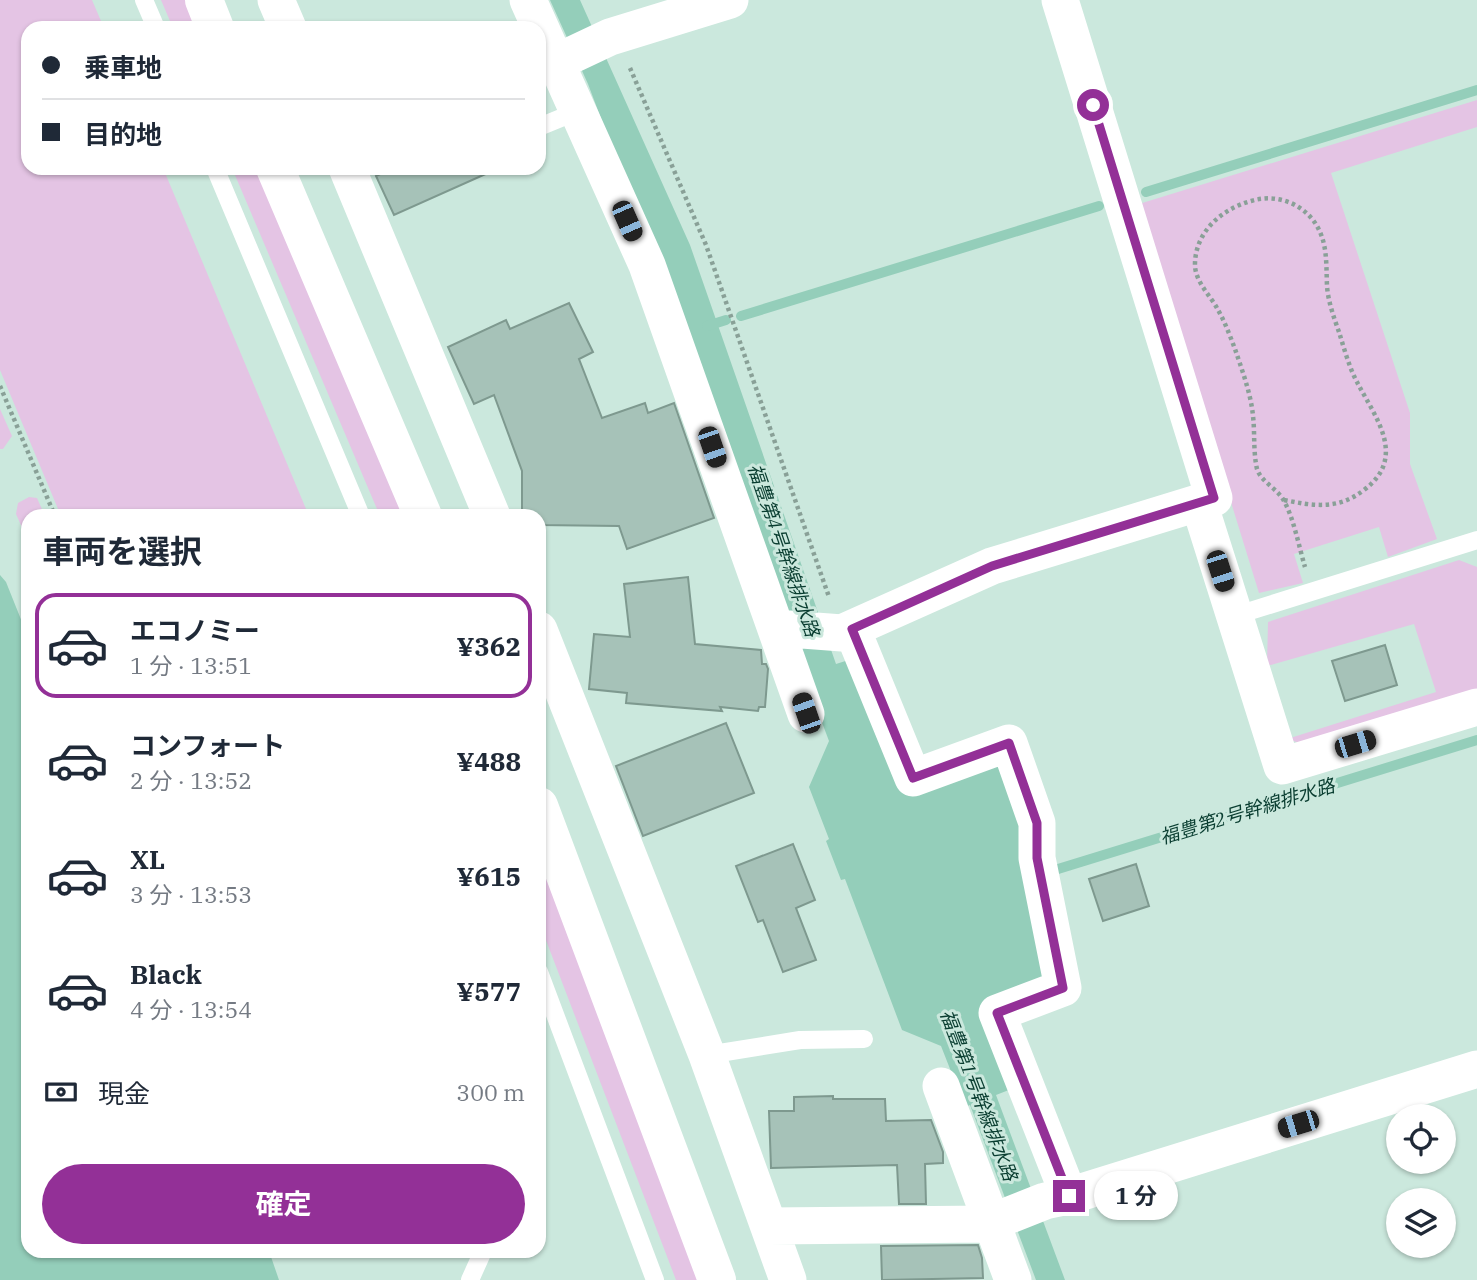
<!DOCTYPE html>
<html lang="ja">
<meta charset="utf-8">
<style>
body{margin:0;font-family:"IBM Plex Serif","Noto Sans JP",serif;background:#f6f6f7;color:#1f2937;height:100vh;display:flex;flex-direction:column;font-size:26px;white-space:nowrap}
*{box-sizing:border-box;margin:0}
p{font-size:23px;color:#747a83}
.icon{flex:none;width:38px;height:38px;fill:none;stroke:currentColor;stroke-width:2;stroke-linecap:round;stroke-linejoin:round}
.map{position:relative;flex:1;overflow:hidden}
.drawer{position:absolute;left:21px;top:509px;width:525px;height:749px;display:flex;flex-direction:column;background:#fff;border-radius:21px;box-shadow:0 2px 5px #0004}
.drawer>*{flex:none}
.guide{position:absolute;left:21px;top:21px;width:525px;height:154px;border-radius:21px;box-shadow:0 2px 5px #0004;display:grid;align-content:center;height:154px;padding:0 21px;background:#fff}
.buttons{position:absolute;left:1386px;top:1104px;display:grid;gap:14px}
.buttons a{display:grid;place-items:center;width:70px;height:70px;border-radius:50%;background:#fff;box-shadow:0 2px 5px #0004;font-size:35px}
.end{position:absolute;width:32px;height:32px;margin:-16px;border:9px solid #933097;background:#fff;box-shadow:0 0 0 4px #fff}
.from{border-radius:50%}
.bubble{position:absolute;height:49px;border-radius:24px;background:#fff;box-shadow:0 2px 5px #0004;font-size:23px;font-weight:700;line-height:49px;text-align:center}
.car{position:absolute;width:21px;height:42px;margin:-21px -10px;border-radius:9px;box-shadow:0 0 5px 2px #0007;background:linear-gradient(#222 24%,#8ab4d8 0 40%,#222 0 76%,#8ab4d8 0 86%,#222 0)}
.guide b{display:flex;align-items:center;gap:24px;height:66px;font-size:26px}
.guide b+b{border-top:2px solid #e0e1e3}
.guide i{width:18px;height:18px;background:#1f2937}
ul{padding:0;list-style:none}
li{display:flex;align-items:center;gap:21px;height:105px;margin:0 14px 10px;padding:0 7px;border:4px solid transparent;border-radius:21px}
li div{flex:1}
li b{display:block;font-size:26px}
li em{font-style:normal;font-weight:700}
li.current{border-color:#933097}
li>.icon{width:63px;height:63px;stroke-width:1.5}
h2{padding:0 21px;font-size:32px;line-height:84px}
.pay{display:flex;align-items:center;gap:18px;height:77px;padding:0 21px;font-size:26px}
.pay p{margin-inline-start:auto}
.cta{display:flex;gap:14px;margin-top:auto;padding:14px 21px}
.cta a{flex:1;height:80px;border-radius:42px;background:#933097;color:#fff;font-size:28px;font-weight:700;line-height:80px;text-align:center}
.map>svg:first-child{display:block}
</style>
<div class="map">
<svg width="1477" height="1280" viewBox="0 0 1477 1280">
<rect width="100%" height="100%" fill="#cbe8dd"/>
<path fill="#e4c4e4" d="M 0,0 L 92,0 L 104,28 L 28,28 L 28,168 L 163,168 L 309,516 L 61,516 L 0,370 Z
M 161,0 L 190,0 L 201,28 L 173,28 Z
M 1477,100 L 1477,127 L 1331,173 L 1410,413 L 1410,464 L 1437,539 L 1388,557 L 1379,527 L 1294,554 L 1303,583 L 1259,593 L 1139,204 Z
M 232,168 L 260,168 L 406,516 L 380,516 Z
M 0,409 L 12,436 L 3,449 L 0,449 Z
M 29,497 L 37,498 L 45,516 L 28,516 L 28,541 L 16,514 L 18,503 Z
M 1459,560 L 1477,567 L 1477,691 L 1303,744 L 1287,739 L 1436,692 L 1414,624 L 1267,666 L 1268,622 Z
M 539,853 L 702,1280 L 676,1280 L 539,922 Z"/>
<path fill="#94ceba" d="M 550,0 L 580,0 L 690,245 L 836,664 L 855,658 L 909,792 L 1004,756 L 1025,825 L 1050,982 L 984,1008 L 1014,1088 L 996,1095 L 1065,1280 L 1036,1280 L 970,1105 L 965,1107 L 941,1046 L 902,1030 L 845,879 L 841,880 L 826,841 L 829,839 L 809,787 L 829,741 L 803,672 L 800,645 L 588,84 Z
M 0,575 L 6,582 L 28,637 L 28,1251 L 269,1251 L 279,1280 L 0,1280 Z"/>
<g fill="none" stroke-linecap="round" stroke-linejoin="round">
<path stroke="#94ceba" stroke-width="10" d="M 1146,192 L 1477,90
M 741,316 L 1099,206
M 707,326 L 726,320
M 1058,869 L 1477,740"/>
</g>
<path fill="#a6c2b8" stroke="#7e998f" stroke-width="2" d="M 393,168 L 499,168 L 394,215 L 376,176 Z
M 569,303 L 593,352 L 579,359 L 602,418 L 645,403 L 648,413 L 674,403 L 714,518 L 627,549 L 619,526 L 539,525 L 539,516 L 522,516 L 522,471 L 494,395 L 474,404 L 448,347 L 506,320 L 510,329 Z
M 688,577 L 695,644 L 761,650 L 762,664 L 766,664 L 768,669 L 765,707 L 759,707 L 758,711 L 720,707 L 722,711 L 626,703 L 627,693 L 589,689 L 594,634 L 630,637 L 624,584 Z
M 1385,645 L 1397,685 L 1345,701 L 1332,661 Z
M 726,723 L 754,793 L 643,836 L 616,766 Z
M 793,844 L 815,900 L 796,908 L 816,960 L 783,972 L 763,920 L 758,922 L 736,866 Z
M 1136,864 L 1149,906 L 1103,921 L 1089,879 Z
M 833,1096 L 833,1099 L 885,1099 L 886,1121 L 931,1120 L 943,1152 L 943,1163 L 925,1164 L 926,1204 L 899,1204 L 897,1165 L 771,1168 L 769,1111 L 794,1111 L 794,1097 Z
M 978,1245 L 982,1258 L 983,1278 L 882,1280 L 881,1246 Z"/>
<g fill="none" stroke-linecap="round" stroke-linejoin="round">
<path stroke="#89a097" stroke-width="4.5" stroke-dasharray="3.5 3.5" stroke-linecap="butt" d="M 630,68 L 706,245 L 829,597
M 0,386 L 55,516
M 1284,500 C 1314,506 1338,510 1364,490 C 1408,457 1375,417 1357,382 C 1349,367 1344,348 1339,332 C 1334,318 1328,301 1327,286 C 1326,262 1328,240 1313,220 C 1298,201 1273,194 1251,201 C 1222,209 1196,231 1195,263 C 1194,281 1211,296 1218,310 C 1225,322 1230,336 1235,349 C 1242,370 1251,394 1253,416 C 1255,433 1253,451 1257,469 C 1261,482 1278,489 1284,501 C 1294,519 1299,547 1305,567"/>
<path stroke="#fff" stroke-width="18" d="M 144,0 L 156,28
M 539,127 L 578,111
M 215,168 L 361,516
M 1234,616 L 1477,540
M 539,972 L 655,1280
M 707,1055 L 800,1040 L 864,1039
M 470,1280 L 483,1251"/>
<path stroke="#fff" stroke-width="37" d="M 276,0 L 288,28
M 528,0 L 647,265 L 806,714
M 557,62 L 610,37 L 730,0
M 347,168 L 492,516
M 1199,503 L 1282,766 L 1477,707
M 776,628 L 842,633 L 992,566 L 1214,498 L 1060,0
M 852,629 L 913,778 L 1009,743 L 1037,823 L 1037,858 L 1063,988 L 997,1013 L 1069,1196
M 539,630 L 707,1055 L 788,1280
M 941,1086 L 1013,1280
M 769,1226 L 987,1224 L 1045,1201 L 1069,1196 L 1477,1069"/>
<path stroke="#fff" stroke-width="38" d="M 204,0 L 215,28
M 275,168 L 423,516
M 539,806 L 717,1280"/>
</g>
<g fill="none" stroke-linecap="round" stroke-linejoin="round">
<path stroke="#933097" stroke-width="9" d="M 1069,1196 L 997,1013 L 1063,988 L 1037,858 L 1037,823 L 1009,743 L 913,778 L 852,629 L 992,566 L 1214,498 L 1093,105"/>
</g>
<g text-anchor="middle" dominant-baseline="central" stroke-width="6" stroke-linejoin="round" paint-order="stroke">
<g font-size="19" font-style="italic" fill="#093d30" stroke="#cbe8dd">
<text transform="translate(784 550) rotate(71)">福豊第4号幹線排水路</text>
<text transform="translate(1247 811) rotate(-17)">福豊第2号幹線排水路</text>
<text transform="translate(979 1095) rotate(69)">福豊第1号幹線排水路</text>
</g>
</g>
</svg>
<div class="buttons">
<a><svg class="icon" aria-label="locate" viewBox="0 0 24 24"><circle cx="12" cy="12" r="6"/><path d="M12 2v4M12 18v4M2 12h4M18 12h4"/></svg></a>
<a><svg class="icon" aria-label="layers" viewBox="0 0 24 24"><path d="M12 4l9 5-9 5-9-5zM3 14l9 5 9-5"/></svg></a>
</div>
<i class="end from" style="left:1093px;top:105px"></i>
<i class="end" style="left:1069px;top:1196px"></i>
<div class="bubble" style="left:1094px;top:1171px;width:84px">1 分</div>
<i class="car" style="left:627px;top:221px;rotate:156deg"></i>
<i class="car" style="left:712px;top:447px;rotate:161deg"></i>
<i class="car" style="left:1220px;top:571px;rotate:162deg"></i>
<i class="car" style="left:806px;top:713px;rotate:341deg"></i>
<i class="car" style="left:1355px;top:744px;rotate:73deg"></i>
<i class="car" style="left:1298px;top:1124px;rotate:253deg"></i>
<div class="guide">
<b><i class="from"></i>乗車地</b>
<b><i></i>目的地</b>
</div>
<section class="drawer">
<h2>車両を選択</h2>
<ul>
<li class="current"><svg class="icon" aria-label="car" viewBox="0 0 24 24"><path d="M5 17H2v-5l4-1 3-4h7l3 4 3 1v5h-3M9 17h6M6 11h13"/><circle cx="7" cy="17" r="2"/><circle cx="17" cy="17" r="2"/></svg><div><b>エコノミー</b><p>1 分 · 13:51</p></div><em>¥362</em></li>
<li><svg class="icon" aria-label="car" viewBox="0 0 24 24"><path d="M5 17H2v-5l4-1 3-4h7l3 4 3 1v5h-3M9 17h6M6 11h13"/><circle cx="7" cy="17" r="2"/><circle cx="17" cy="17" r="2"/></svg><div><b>コンフォート</b><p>2 分 · 13:52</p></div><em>¥488</em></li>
<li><svg class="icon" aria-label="car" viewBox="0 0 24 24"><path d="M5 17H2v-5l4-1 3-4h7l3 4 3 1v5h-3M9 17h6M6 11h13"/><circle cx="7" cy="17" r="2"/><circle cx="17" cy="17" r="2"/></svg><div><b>XL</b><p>3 分 · 13:53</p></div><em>¥615</em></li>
<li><svg class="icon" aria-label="car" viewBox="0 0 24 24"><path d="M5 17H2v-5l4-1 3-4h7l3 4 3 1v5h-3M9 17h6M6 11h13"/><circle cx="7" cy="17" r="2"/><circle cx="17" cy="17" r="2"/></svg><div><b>Black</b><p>4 分 · 13:54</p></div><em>¥577</em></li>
</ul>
<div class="pay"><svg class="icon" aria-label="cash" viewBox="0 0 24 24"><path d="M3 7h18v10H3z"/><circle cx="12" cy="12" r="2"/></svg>現金<p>300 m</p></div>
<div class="cta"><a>確定</a></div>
</section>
</div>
